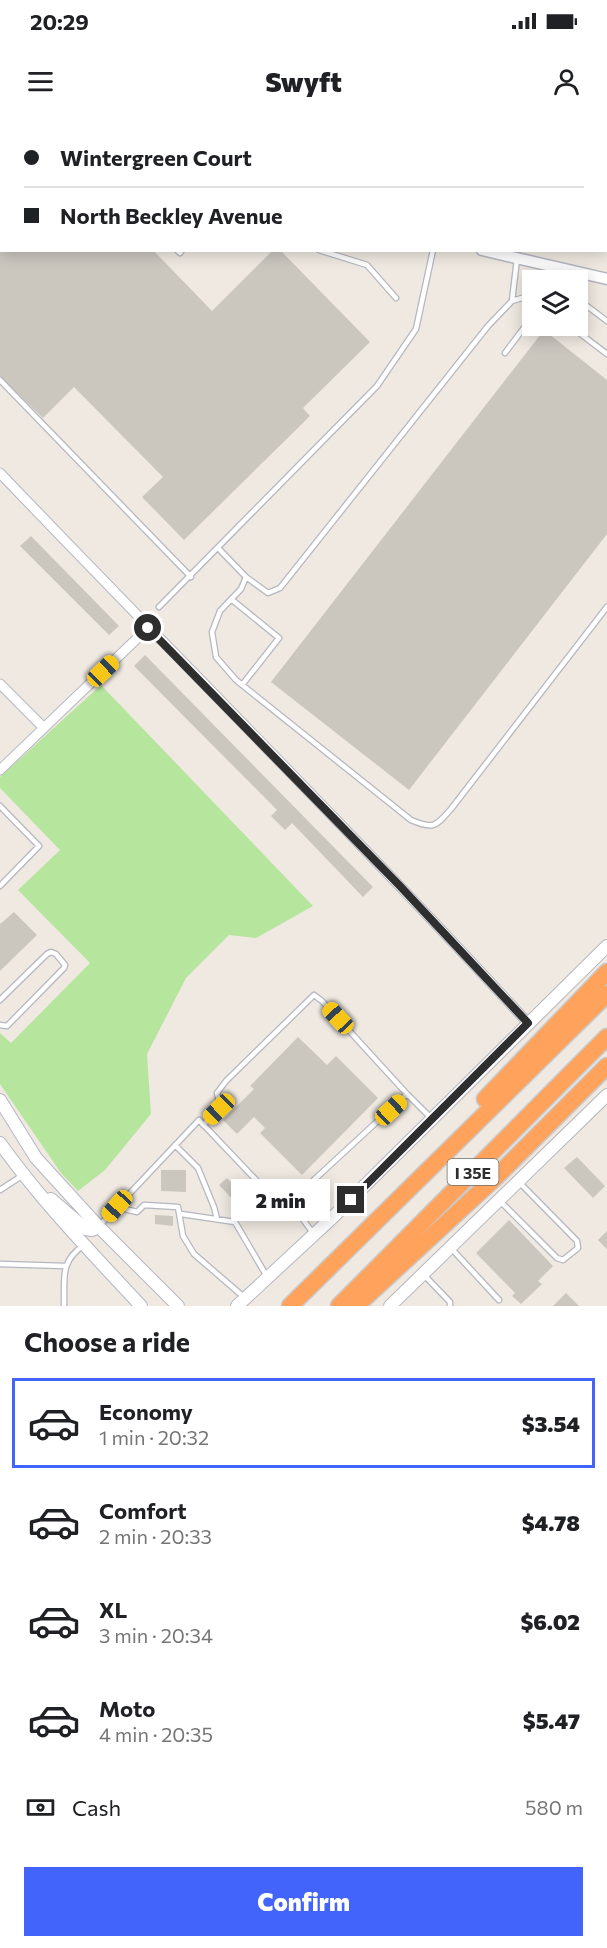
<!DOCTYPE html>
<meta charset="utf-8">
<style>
body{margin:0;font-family:Commissioner,sans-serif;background:#f6f6f6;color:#202124;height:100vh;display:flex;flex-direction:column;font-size:22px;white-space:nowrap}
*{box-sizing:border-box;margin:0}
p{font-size:20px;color:#757577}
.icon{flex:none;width:33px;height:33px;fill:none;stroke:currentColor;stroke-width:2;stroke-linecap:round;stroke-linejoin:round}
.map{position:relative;height:1186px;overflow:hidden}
.panel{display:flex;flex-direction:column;background:#fff;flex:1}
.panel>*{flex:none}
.guide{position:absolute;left:0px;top:0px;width:608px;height:132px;box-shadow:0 3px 15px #0003;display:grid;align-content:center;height:132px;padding:0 24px;background:#fff}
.tools{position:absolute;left:522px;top:150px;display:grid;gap:12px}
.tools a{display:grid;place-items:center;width:66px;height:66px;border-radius:0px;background:#fff;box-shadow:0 3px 15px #0003;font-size:30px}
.end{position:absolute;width:27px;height:27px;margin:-14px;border:8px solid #2e2e2e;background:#fff;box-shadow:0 0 0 3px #fff}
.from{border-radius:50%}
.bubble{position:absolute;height:42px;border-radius:0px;background:#fff;box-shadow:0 3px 15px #0003;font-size:20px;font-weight:800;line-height:42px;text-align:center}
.car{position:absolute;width:18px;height:36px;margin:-18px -9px;border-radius:8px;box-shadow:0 0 4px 2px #0007;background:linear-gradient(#f5c518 24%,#345 0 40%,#f5c518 0 76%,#345 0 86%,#f5c518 0)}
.guide b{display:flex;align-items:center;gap:21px;height:57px;font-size:22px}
.guide b+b{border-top:2px solid #e0e0e0}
.guide i{width:15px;height:15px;background:#202124}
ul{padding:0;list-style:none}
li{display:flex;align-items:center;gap:18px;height:90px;margin:0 12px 9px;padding:0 12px;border:3px solid transparent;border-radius:0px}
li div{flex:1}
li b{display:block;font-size:22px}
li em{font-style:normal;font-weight:800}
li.on{border-color:#4264fb}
li>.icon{width:54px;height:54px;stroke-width:1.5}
h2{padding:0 24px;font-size:27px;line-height:72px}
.pay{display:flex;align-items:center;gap:15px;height:66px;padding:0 24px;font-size:22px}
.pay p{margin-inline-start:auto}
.cta{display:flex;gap:12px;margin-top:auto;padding:12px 24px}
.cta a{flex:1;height:69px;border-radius:0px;background:#4264fb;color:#fff;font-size:24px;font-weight:800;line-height:69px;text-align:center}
.status{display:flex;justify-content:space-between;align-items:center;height:42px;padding:0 30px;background:#fff;direction:ltr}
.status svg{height:16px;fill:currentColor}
header{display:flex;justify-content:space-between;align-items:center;height:78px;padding:0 24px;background:#fff;font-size:27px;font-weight:800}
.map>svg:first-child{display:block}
</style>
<div class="status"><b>20:29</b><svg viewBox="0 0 49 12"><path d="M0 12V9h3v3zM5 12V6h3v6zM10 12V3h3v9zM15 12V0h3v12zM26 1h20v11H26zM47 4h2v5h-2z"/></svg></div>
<header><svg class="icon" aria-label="menu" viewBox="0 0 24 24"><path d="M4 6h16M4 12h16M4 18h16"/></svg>Swyft<svg class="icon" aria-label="person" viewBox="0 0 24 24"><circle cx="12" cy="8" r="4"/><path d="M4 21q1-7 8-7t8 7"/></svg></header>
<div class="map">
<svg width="607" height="1186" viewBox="0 0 607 1186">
<rect width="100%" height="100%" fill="#efe9e1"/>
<path fill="#e3e1e8" d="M 451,0 L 607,0 L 607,87 L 606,2 Z"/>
<path fill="#b6e59e" d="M 101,565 L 313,786 L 256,818 L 229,815 L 186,858 L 147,934 L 151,994 L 105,1050 L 78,1071 L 61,1053 L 0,964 L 0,913 L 11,923 L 90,843 L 18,770 L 60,730 L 0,668 L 0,657 Z"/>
<path fill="#cbc7bf" d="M 0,130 L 153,130 L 212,191 L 273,130 L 280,130 L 370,222 L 303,288 L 310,296 L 184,420 L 142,377 L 163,357 L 74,267 L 43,298 L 0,256 Z
M 544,210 L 607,260 L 607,414 L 409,670 L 271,562 Z
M 31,416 L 119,506 L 109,515 L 20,426 Z
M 145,535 L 373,767 L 363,777 L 292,703 L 285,710 L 271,696 L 277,690 L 134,546 Z
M 14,792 L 37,815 L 0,851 L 0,804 Z
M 298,917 L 327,945 L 336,936 L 378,978 L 302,1055 L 260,1013 L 265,1008 L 254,997 L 237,1014 L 223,1000 L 254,969 L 250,966 Z
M 577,1037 L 605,1066 L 593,1078 L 564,1048 Z
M 161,1050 L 186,1050 L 186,1072 L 161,1071 Z
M 227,1058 L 249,1081 L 242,1089 L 219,1065 Z
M 155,1095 L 173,1096 L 173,1106 L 155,1104 Z
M 509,1100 L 553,1146 L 538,1161 L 542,1164 L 521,1184 L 512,1176 L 515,1173 L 476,1133 Z
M 607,1111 L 607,1129 L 598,1120 Z
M 566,1173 L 579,1186 L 553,1186 Z"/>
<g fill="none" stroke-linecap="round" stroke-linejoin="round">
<g stroke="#b4b7c1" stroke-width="7">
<path id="service" d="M 111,0 L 112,2
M 520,0 L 521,2
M 47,2 L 48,0
M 0,50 L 2,49
M 606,82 L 607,83
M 177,130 L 180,133 L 182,130
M 319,130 L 367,145 L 396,178
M 512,181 L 517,139
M 578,182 L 587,186 L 607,201
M 570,206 L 607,234
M 505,233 L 532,197
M 0,260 L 191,457
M 219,429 L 246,457 L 268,473 L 280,468 L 488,206 L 512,181 L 532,175
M 246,457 L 241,469 L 220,491 L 212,512 L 216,537 L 236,560 L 411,700 C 434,710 436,706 451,689 L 607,487
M 231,479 L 279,518 L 242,565
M 159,487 L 377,266 L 416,209 L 433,130
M 0,686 L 39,726 L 0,766
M 0,880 L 47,834 L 51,832 L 56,834 L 65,845 L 64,848 L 7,906 L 0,905
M 203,1005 C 215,993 222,991 217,973 L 226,961 L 314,875 L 322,881 L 407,974
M 175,1025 L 198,1048 L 214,1087 L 217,1099
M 0,1070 L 23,1055
M 499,1080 L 557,1138 L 563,1140 L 578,1128 L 577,1121 L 519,1062
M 117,1087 L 137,1092 L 144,1085 L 178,1087 L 183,1116 L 194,1134 L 245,1178
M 181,1094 L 235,1102 L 266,1155
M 100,1105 L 199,1000 L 276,1081 L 290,1082
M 313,1113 L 290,1082 L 407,974 L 432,999
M 450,1127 L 499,1180
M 0,1144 L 65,1146
M 425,1156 L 450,1182 L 450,1186
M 64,1186 C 65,1159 59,1142 84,1125"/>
</g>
<g stroke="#b4b7c1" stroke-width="11">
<path id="minor" d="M 0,353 C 176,537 356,716 528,903
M 0,564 L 44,608
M 0,650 L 148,508"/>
</g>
<g stroke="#b4b7c1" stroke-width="13">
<path id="tertiary" d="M 155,0 L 157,2
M 482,130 L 607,159"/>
</g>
<g stroke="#b4b7c1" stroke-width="14">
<path id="secondary" d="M 0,980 L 36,1038 L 99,1107 L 178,1186
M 0,1023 C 42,1082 92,1133 141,1186
M 51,1079 L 86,1109 L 92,1110 L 99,1107
M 237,1186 L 334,1096 L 607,826
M 390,1186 L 607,975"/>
</g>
<g stroke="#c9c9c9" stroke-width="19">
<path id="motorway" d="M 485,979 L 607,852
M 290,1186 L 607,874
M 339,1186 L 607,917
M 356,1186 L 496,1057 L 607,946"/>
</g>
<use href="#service" stroke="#fff" stroke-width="4.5"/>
<use href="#minor" stroke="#fff" stroke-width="9"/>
<use href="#tertiary" stroke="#fff" stroke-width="10"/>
<use href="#secondary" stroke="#fff" stroke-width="12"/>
<use href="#motorway" stroke="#ffa35c" stroke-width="16"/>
</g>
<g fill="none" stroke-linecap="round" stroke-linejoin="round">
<path stroke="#2e2e2e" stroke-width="8" d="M 148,508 L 399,765 L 528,903 L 351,1080"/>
</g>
<g text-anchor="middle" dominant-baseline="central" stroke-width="4.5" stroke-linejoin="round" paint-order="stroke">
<rect fill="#fff" stroke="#6d6d6d" stroke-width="1.5" x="447.5" y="1039" width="51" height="26" rx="4.5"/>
<g font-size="16" font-weight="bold" fill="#2e2e2e">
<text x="473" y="1052">I 35E</text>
</g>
</g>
</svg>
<div class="tools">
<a><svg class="icon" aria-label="layers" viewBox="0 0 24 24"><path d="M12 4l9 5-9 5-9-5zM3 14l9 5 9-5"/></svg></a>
</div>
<i class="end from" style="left:148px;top:508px"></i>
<i class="end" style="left:351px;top:1080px"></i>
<div class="bubble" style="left:231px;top:1059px;width:99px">2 min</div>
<i class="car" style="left:103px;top:551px;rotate:46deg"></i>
<i class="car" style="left:338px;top:898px;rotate:317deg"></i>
<i class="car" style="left:219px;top:989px;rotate:226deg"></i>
<i class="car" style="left:391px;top:990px;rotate:47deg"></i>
<i class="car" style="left:117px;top:1086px;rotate:222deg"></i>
<div class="guide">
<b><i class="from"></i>Wintergreen Court</b>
<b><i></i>North Beckley Avenue</b>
</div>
</div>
<section class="panel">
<h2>Choose a ride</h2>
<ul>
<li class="on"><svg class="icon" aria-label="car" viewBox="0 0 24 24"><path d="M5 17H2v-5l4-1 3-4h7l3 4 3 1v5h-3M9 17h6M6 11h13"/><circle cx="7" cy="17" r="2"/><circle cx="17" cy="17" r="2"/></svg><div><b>Economy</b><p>1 min · 20:32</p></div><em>$3.54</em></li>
<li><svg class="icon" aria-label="car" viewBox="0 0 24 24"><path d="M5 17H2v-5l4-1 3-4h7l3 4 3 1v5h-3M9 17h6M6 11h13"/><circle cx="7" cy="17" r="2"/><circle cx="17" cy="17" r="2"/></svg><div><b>Comfort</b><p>2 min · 20:33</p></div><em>$4.78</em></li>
<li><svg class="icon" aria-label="car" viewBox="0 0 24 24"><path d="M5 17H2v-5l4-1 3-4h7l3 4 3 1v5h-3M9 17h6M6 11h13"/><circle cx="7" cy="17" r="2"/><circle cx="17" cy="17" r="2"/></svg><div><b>XL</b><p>3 min · 20:34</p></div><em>$6.02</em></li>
<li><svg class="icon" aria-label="car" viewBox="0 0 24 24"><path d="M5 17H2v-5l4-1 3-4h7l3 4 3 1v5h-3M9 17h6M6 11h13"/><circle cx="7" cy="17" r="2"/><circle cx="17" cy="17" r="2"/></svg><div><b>Moto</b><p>4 min · 20:35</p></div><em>$5.47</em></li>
</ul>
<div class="pay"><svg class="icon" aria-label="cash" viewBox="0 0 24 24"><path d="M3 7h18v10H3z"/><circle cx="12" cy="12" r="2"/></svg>Cash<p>580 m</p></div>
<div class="cta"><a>Confirm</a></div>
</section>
